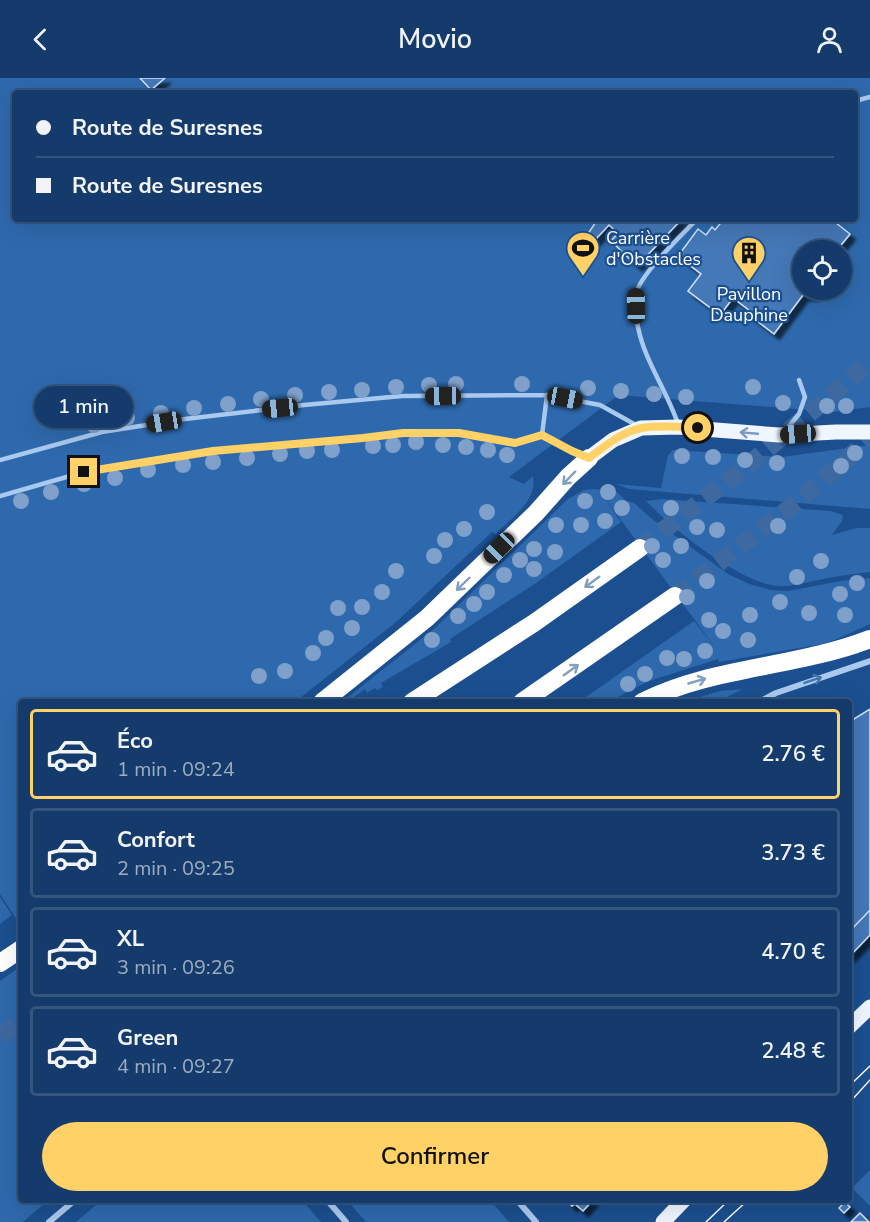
<!DOCTYPE html>
<html lang="fr">
<meta charset="utf-8">
<style>
body{margin:0;font-family:"Nunito Sans",sans-serif;background:#1d4271;color:#f1f3f6;height:100vh;display:flex;flex-direction:column;font-size:22px;white-space:nowrap}
*{box-sizing:border-box;margin:0}
p{font-size:20px;color:#9dadc1}
.icon{flex:none;width:33px;height:33px;fill:none;stroke:currentColor;stroke-width:2;stroke-linecap:round;stroke-linejoin:round}
.map{position:relative;flex:1;overflow:hidden}
.details{position:absolute;left:18px;top:621px;width:834px;height:504px;display:flex;flex-direction:column;background:#143b6b;border-radius:6px;box-shadow:0 6px 24px #0002,0 0 0 2px #33557e}
.details>*{flex:none}
.top-card{position:absolute;left:12px;top:12px;width:846px;height:132px;border-radius:6px;box-shadow:0 6px 24px #0002,0 0 0 2px #33557e;display:grid;align-content:center;height:132px;padding:0 24px;background:#143b6b}
.tools{position:absolute;left:792px;top:162px;display:grid;gap:12px}
.tools a{display:grid;place-items:center;width:60px;height:60px;border-radius:50%;background:#143b6b;box-shadow:0 6px 24px #0002,0 0 0 2px #33557e;font-size:30px}
.end{position:absolute;width:27px;height:27px;margin:-14px;border:8px solid #ffd166;background:#111;box-shadow:0 0 0 3px #111}
.from{border-radius:50%}
.bubble{position:absolute;height:42px;border-radius:21px;background:#143b6b;box-shadow:0 6px 24px #0002,0 0 0 2px #33557e;font-size:20px;font-weight:600;line-height:42px;text-align:center}
.car{position:absolute;width:18px;height:36px;margin:-18px -9px;border-radius:8px;box-shadow:0 0 4px 2px #0007;background:linear-gradient(#222 24%,#8ab4d8 0 40%,#222 0 76%,#8ab4d8 0 86%,#222 0)}
.top-card b{display:flex;align-items:center;gap:21px;height:57px;font-size:22px}
.top-card b+b{border-top:2px solid #33557e}
.top-card i{width:15px;height:15px;background:#f1f3f6}
ul{padding:10px 0 0;list-style:none}
li{display:flex;align-items:center;gap:18px;height:90px;margin:0 12px 9px;padding:0 12px;border:3px solid #33557e;border-radius:6px}
li div{flex:1}
li b{display:block;font-size:22px}
li em{font-style:normal;font-weight:600}
li.selected{border-color:#ffd166}
li>.icon{width:54px;height:54px;stroke-width:1.5}
.action{display:flex;gap:12px;margin-top:auto;padding:12px 24px}
.action a{flex:1;height:69px;border-radius:36px;background:#ffd166;color:#111;font-size:24px;font-weight:600;line-height:69px;text-align:center}
header{display:flex;justify-content:space-between;align-items:center;height:78px;padding:0 24px;background:#143b6b;font-size:27px;font-weight:600}
.map>svg:first-child{display:block}
</style>
<header><svg class="icon" aria-label="back" viewBox="0 0 24 24"><path d="M15 5l-7 7 7 7"/></svg>Movio<svg class="icon" aria-label="person" viewBox="0 0 24 24"><circle cx="12" cy="8" r="4"/><path d="M4 21q1-7 8-7t8 7"/></svg></header>
<div class="map">
<svg width="870" height="1144" viewBox="0 0 870 1144">
<defs>
<filter id="shadow"><feDropShadow dx="5.5" dy="5.5" stdDeviation="1.5" flood-color="#0009"/></filter>
</defs>
<rect width="100%" height="100%" fill="#1b4f8f"/>
<path fill="#2e69ad" fill-rule="evenodd" d="M 0,0 L 870,0 L 870,329 L 833,334 L 619,317 L 509,399 L 524,406 L 533,398 C 538,423 511,440 496,456 L 492,454 L 395,545 L 295,624 L 21,624 L 21,848 L 0,816 ZM 15,15 L 855,15 L 855,141 L 15,141 ZM 802,172 L 842,172 L 842,212 L 802,212 Z
M 870,367 L 870,431 L 629,411 L 616,406 L 661,410 L 668,377 L 673,372 L 782,379 Z
M 595,411 L 617,414 L 625,422 L 634,425 L 652,441 L 728,496 L 749,506 L 771,512 L 788,513 L 841,503 L 870,500 L 870,546 L 837,561 L 822,566 L 719,584 L 718,581 L 649,603 L 608,624 L 579,624 L 694,543 L 717,572 L 601,415 L 621,444 L 536,505 L 450,561 L 451,564 L 381,605 L 383,609 L 377,612 L 375,610 L 367,615 L 365,611 L 354,619 L 357,624 L 342,624 L 435,550 L 568,421 L 584,412 Z
M 661,421 L 830,433 L 843,437 L 842,443 L 832,457 L 856,450 L 870,450 L 870,494 C 853,496 836,498 819,502 C 806,504 792,509 778,508 C 738,504 674,452 646,423 Z
M 743,611 L 717,624 L 684,624 L 720,613 Z
M 0,819 L 12,837 L 0,846 Z
M 21,888 L 21,1122 L 48,1122 L 23,1144 L 0,1144 L 0,903 Z
M 870,1092 L 870,1128 L 852,1110 Z
M 102,1122 L 302,1122 L 321,1144 L 76,1144 Z
M 347,1122 L 490,1122 L 509,1144 L 366,1144 Z"/>
<path fill="#4478b7" stroke="#cfe3fa" stroke-width="1.5" filter="url(#shadow)" d="M 140,0 L 165,0 L 151,12 Z
M 598,141 L 682,141 L 637,188 L 611,163 L 618,155 L 609,147 L 594,163 L 587,157 Z
M 724,141 L 831,141 L 850,156 L 837,172 L 802,172 L 802,212 L 816,212 L 813,217 L 803,217 L 774,256 L 748,236 L 750,233 L 733,220 L 720,237 L 688,213 L 701,196 L 678,178 L 698,151 L 706,157 L 712,149 L 715,152 Z
M 870,631 L 870,832 L 849,854 L 849,644 Z
M 870,832 L 870,857 L 849,879 L 849,854 Z
M 566,1122 L 593,1122 L 583,1133 L 575,1126 L 572,1128 Z
M 845,1124 L 850,1129 L 844,1135 L 839,1130 Z
M 860,1135 L 869,1144 L 851,1144 Z"/>
<g fill="none" stroke-linecap="round" stroke-linejoin="round">
<path stroke="#3d69a0" stroke-width="18" stroke-dasharray="18 9" stroke-linecap="butt" d="M 640,470 L 751,385 L 870,284
M 675,518 L 791,429 L 870,361
M 0,958 L 21,944"/>
<path stroke="#a9c9ee" stroke-width="4.5" d="M 855,23 L 870,19
M 678,346 C 665,307 636,272 636,230 C 636,226 635,220 636,216 C 640,196 682,157 697,141
M 786,352 L 799,336 L 805,319 L 799,302
M 542,357 L 547,317
M 0,382 L 102,354 L 185,341 L 304,327 L 402,318 L 547,317 L 600,327 L 636,347
M 0,418 L 84,394 L 213,373 L 363,360 L 403,355 L 459,355 L 515,365 L 542,357 L 584,378"/>
<path stroke="#a9c9ee" stroke-width="6" d="M 759,624 L 776,615 L 870,583
M 327,1122 L 346,1144
M 517,1122 L 536,1144
M 49,1144 L 75,1122"/>
<path stroke="#f0f6ff" stroke-width="15" d="M 589,380 L 613,362 L 641,350 L 678,349 L 779,357 L 836,354 L 870,354
M 849,949 L 870,929
M 663,1144 L 684,1122"/>
<path stroke="#fff" stroke-width="18" d="M 322,624 L 427,540 L 536,435 L 568,399 L 589,380
M 412,624 L 534,545 L 640,470
M 522,624 L 675,518
M 642,624 C 714,588 795,590 870,561
M 0,885 L 21,871"/>
<path stroke="#fff" stroke-width="1.5" d="M 849,1008 L 870,988
M 850,1024 L 870,1002
M 706,1144 L 729,1122
M 724,1144 L 748,1122"/>
</g>
<g fill="#7ea0ca">
<circle cx="456" cy="306" r="8"/>
<circle cx="522" cy="306" r="8"/>
<circle cx="429" cy="307" r="8"/>
<circle cx="396" cy="309" r="8"/>
<circle cx="753" cy="309" r="8"/>
<circle cx="588" cy="310" r="8"/>
<circle cx="362" cy="312" r="8"/>
<circle cx="621" cy="313" r="8"/>
<circle cx="329" cy="314" r="8"/>
<circle cx="654" cy="316" r="8"/>
<circle cx="295" cy="317" r="8"/>
<circle cx="686" cy="319" r="8"/>
<circle cx="261" cy="321" r="8"/>
<circle cx="783" cy="325" r="8"/>
<circle cx="228" cy="326" r="8"/>
<circle cx="827" cy="328" r="8"/>
<circle cx="846" cy="328" r="8"/>
<circle cx="194" cy="330" r="8"/>
<circle cx="161" cy="335" r="8"/>
<circle cx="57" cy="338" r="8"/>
<circle cx="127" cy="340" r="8"/>
<circle cx="94" cy="347" r="8"/>
<circle cx="416" cy="364" r="8"/>
<circle cx="393" cy="367" r="8"/>
<circle cx="443" cy="367" r="8"/>
<circle cx="373" cy="368" r="8"/>
<circle cx="466" cy="369" r="8"/>
<circle cx="332" cy="372" r="8"/>
<circle cx="488" cy="372" r="8"/>
<circle cx="307" cy="373" r="8"/>
<circle cx="855" cy="375" r="8"/>
<circle cx="280" cy="376" r="8"/>
<circle cx="507" cy="377" r="8"/>
<circle cx="682" cy="378" r="8"/>
<circle cx="713" cy="379" r="8"/>
<circle cx="247" cy="380" r="8"/>
<circle cx="745" cy="382" r="8"/>
<circle cx="213" cy="384" r="8"/>
<circle cx="777" cy="385" r="8"/>
<circle cx="183" cy="387" r="8"/>
<circle cx="841" cy="388" r="8"/>
<circle cx="148" cy="392" r="8"/>
<circle cx="115" cy="400" r="8"/>
<circle cx="84" cy="406" r="8"/>
<circle cx="51" cy="414" r="8"/>
<circle cx="608" cy="414" r="8"/>
<circle cx="21" cy="423" r="8"/>
<circle cx="585" cy="423" r="8"/>
<circle cx="622" cy="430" r="8"/>
<circle cx="671" cy="430" r="8"/>
<circle cx="487" cy="434" r="8"/>
<circle cx="605" cy="443" r="8"/>
<circle cx="556" cy="447" r="8"/>
<circle cx="581" cy="447" r="8"/>
<circle cx="778" cy="448" r="8"/>
<circle cx="697" cy="449" r="8"/>
<circle cx="464" cy="451" r="8"/>
<circle cx="717" cy="452" r="8"/>
<circle cx="445" cy="462" r="8"/>
<circle cx="652" cy="468" r="8"/>
<circle cx="681" cy="468" r="8"/>
<circle cx="534" cy="471" r="8"/>
<circle cx="555" cy="474" r="8"/>
<circle cx="434" cy="478" r="8"/>
<circle cx="520" cy="482" r="8"/>
<circle cx="663" cy="482" r="8"/>
<circle cx="821" cy="483" r="8"/>
<circle cx="534" cy="491" r="8"/>
<circle cx="396" cy="493" r="8"/>
<circle cx="504" cy="497" r="8"/>
<circle cx="797" cy="499" r="8"/>
<circle cx="707" cy="503" r="8"/>
<circle cx="857" cy="505" r="8"/>
<circle cx="382" cy="514" r="8"/>
<circle cx="487" cy="514" r="8"/>
<circle cx="840" cy="516" r="8"/>
<circle cx="687" cy="519" r="8"/>
<circle cx="780" cy="524" r="8"/>
<circle cx="474" cy="526" r="8"/>
<circle cx="362" cy="529" r="8"/>
<circle cx="338" cy="530" r="8"/>
<circle cx="809" cy="535" r="8"/>
<circle cx="750" cy="537" r="8"/>
<circle cx="845" cy="537" r="8"/>
<circle cx="458" cy="538" r="8"/>
<circle cx="709" cy="542" r="8"/>
<circle cx="352" cy="550" r="8"/>
<circle cx="723" cy="553" r="8"/>
<circle cx="326" cy="560" r="8"/>
<circle cx="432" cy="562" r="8"/>
<circle cx="748" cy="562" r="8"/>
<circle cx="705" cy="573" r="8"/>
<circle cx="313" cy="575" r="8"/>
<circle cx="667" cy="580" r="8"/>
<circle cx="684" cy="581" r="8"/>
<circle cx="285" cy="593" r="8"/>
<circle cx="645" cy="596" r="8"/>
<circle cx="259" cy="598" r="8"/>
<circle cx="628" cy="606" r="8"/>
</g>
<defs><path id="oneway-shaft" d="M-6 0H5M1.5-3L5.5 0L1.5 3" fill="none" stroke-width="1.6" stroke-linecap="round" stroke-linejoin="round" transform="scale(1.5)"/></defs>
<use stroke="#7b9ac1" href="#oneway-shaft" transform="translate(749 355) rotate(-175)"/>
<g stroke="#829ec1">
<use href="#oneway-shaft" transform="translate(569 400) rotate(134)"/>
<use href="#oneway-shaft" transform="translate(592 504) rotate(144)"/>
<use href="#oneway-shaft" transform="translate(463 506) rotate(136)"/>
<use href="#oneway-shaft" transform="translate(571 592) rotate(-35)"/>
<use href="#oneway-shaft" transform="translate(697 603) rotate(-16)"/>
</g>
<use stroke="#4674ac" href="#oneway-shaft" transform="translate(813 602) rotate(-19)"/>
<g fill="none" stroke-linecap="round" stroke-linejoin="round">
<path stroke="#ffd166" stroke-width="8" d="M 84,394 L 213,373 L 363,360 L 403,355 L 459,355 L 515,365 L 542,357 L 572,373 L 589,380 C 605,368 623,353 642,350 C 660,347 680,349 698,350"/>
</g>
<defs>
<g id="stadium-pin" transform="scale(1.725)"><path d="M0 17L-7.5 6A9.5 9.5 0 1 1 7.5 6Z" fill="#ffd166" stroke="#1b4f8f"/><path d="M0-5a6.5 5 0 1 0 0 10a6.5 5 0 1 0 0-10ZM-3.5-1.8h7v3.6h-7Z" fill="#111"/></g>
<g id="building-pin" transform="scale(1.725)"><path d="M0 17L-7.5 6A9.5 9.5 0 1 1 7.5 6Z" fill="#ffd166" stroke="#1b4f8f"/><path d="M-4-6H4V6H1V3H-1V6H-4ZM-2.5-4.3h1.7v1.8h-1.7ZM.8-4.3h1.7v1.8H.8ZM-2.5-1h1.7V.8h-1.7ZM.8-1h1.7V.8H.8Z" fill="#111"/></g>
</defs>
<g fill-rule="evenodd">
<use href="#stadium-pin" x="583" y="170"/>
<use href="#building-pin" x="749" y="175"/>
</g>
<g text-anchor="middle" dominant-baseline="central" stroke-width="4.5" stroke-linejoin="round" paint-order="stroke">
<g font-size="18" fill="#fff" stroke="#1b4f8f" text-anchor="start">
<text x="606" y="160">Carrière<tspan x="606" dy="21">d'Obstacles</tspan></text>
<text x="749" y="216" text-anchor="middle">Pavillon<tspan x="749" dy="21">Dauphine</tspan></text>
</g>
</g>
</svg>
<div class="tools">
<a><svg class="icon" aria-label="locate" viewBox="0 0 24 24"><circle cx="12" cy="12" r="6"/><path d="M12 2v4M12 18v4M2 12h4M18 12h4"/></svg></a>
</div>
<i class="end from" style="left:698px;top:350px"></i>
<i class="end" style="left:84px;top:394px"></i>
<div class="bubble" style="left:34px;top:308px;width:99px">1 min</div>
<i class="car" style="left:636px;top:228px;rotate:359deg"></i>
<i class="car" style="left:443px;top:318px;rotate:269deg"></i>
<i class="car" style="left:565px;top:320px;rotate:101deg"></i>
<i class="car" style="left:280px;top:330px;rotate:264deg"></i>
<i class="car" style="left:164px;top:344px;rotate:261deg"></i>
<i class="car" style="left:798px;top:356px;rotate:266deg"></i>
<i class="car" style="left:499px;top:470px;rotate:225deg"></i>
<div class="top-card">
<b><i class="from"></i>Route de Suresnes</b>
<b><i></i>Route de Suresnes</b>
</div>
<section class="details">
<ul>
<li class="selected"><svg class="icon" aria-label="car" viewBox="0 0 24 24"><path d="M5 17H2v-5l4-1 3-4h7l3 4 3 1v5h-3M9 17h6M6 11h13"/><circle cx="7" cy="17" r="2"/><circle cx="17" cy="17" r="2"/></svg><div><b>Éco</b><p>1 min · 09:24</p></div><em>2.76 €</em></li>
<li><svg class="icon" aria-label="car" viewBox="0 0 24 24"><path d="M5 17H2v-5l4-1 3-4h7l3 4 3 1v5h-3M9 17h6M6 11h13"/><circle cx="7" cy="17" r="2"/><circle cx="17" cy="17" r="2"/></svg><div><b>Confort</b><p>2 min · 09:25</p></div><em>3.73 €</em></li>
<li><svg class="icon" aria-label="car" viewBox="0 0 24 24"><path d="M5 17H2v-5l4-1 3-4h7l3 4 3 1v5h-3M9 17h6M6 11h13"/><circle cx="7" cy="17" r="2"/><circle cx="17" cy="17" r="2"/></svg><div><b>XL</b><p>3 min · 09:26</p></div><em>4.70 €</em></li>
<li><svg class="icon" aria-label="car" viewBox="0 0 24 24"><path d="M5 17H2v-5l4-1 3-4h7l3 4 3 1v5h-3M9 17h6M6 11h13"/><circle cx="7" cy="17" r="2"/><circle cx="17" cy="17" r="2"/></svg><div><b>Green</b><p>4 min · 09:27</p></div><em>2.48 €</em></li>
</ul>
<div class="action"><a>Confirmer</a></div>
</section>
</div>
